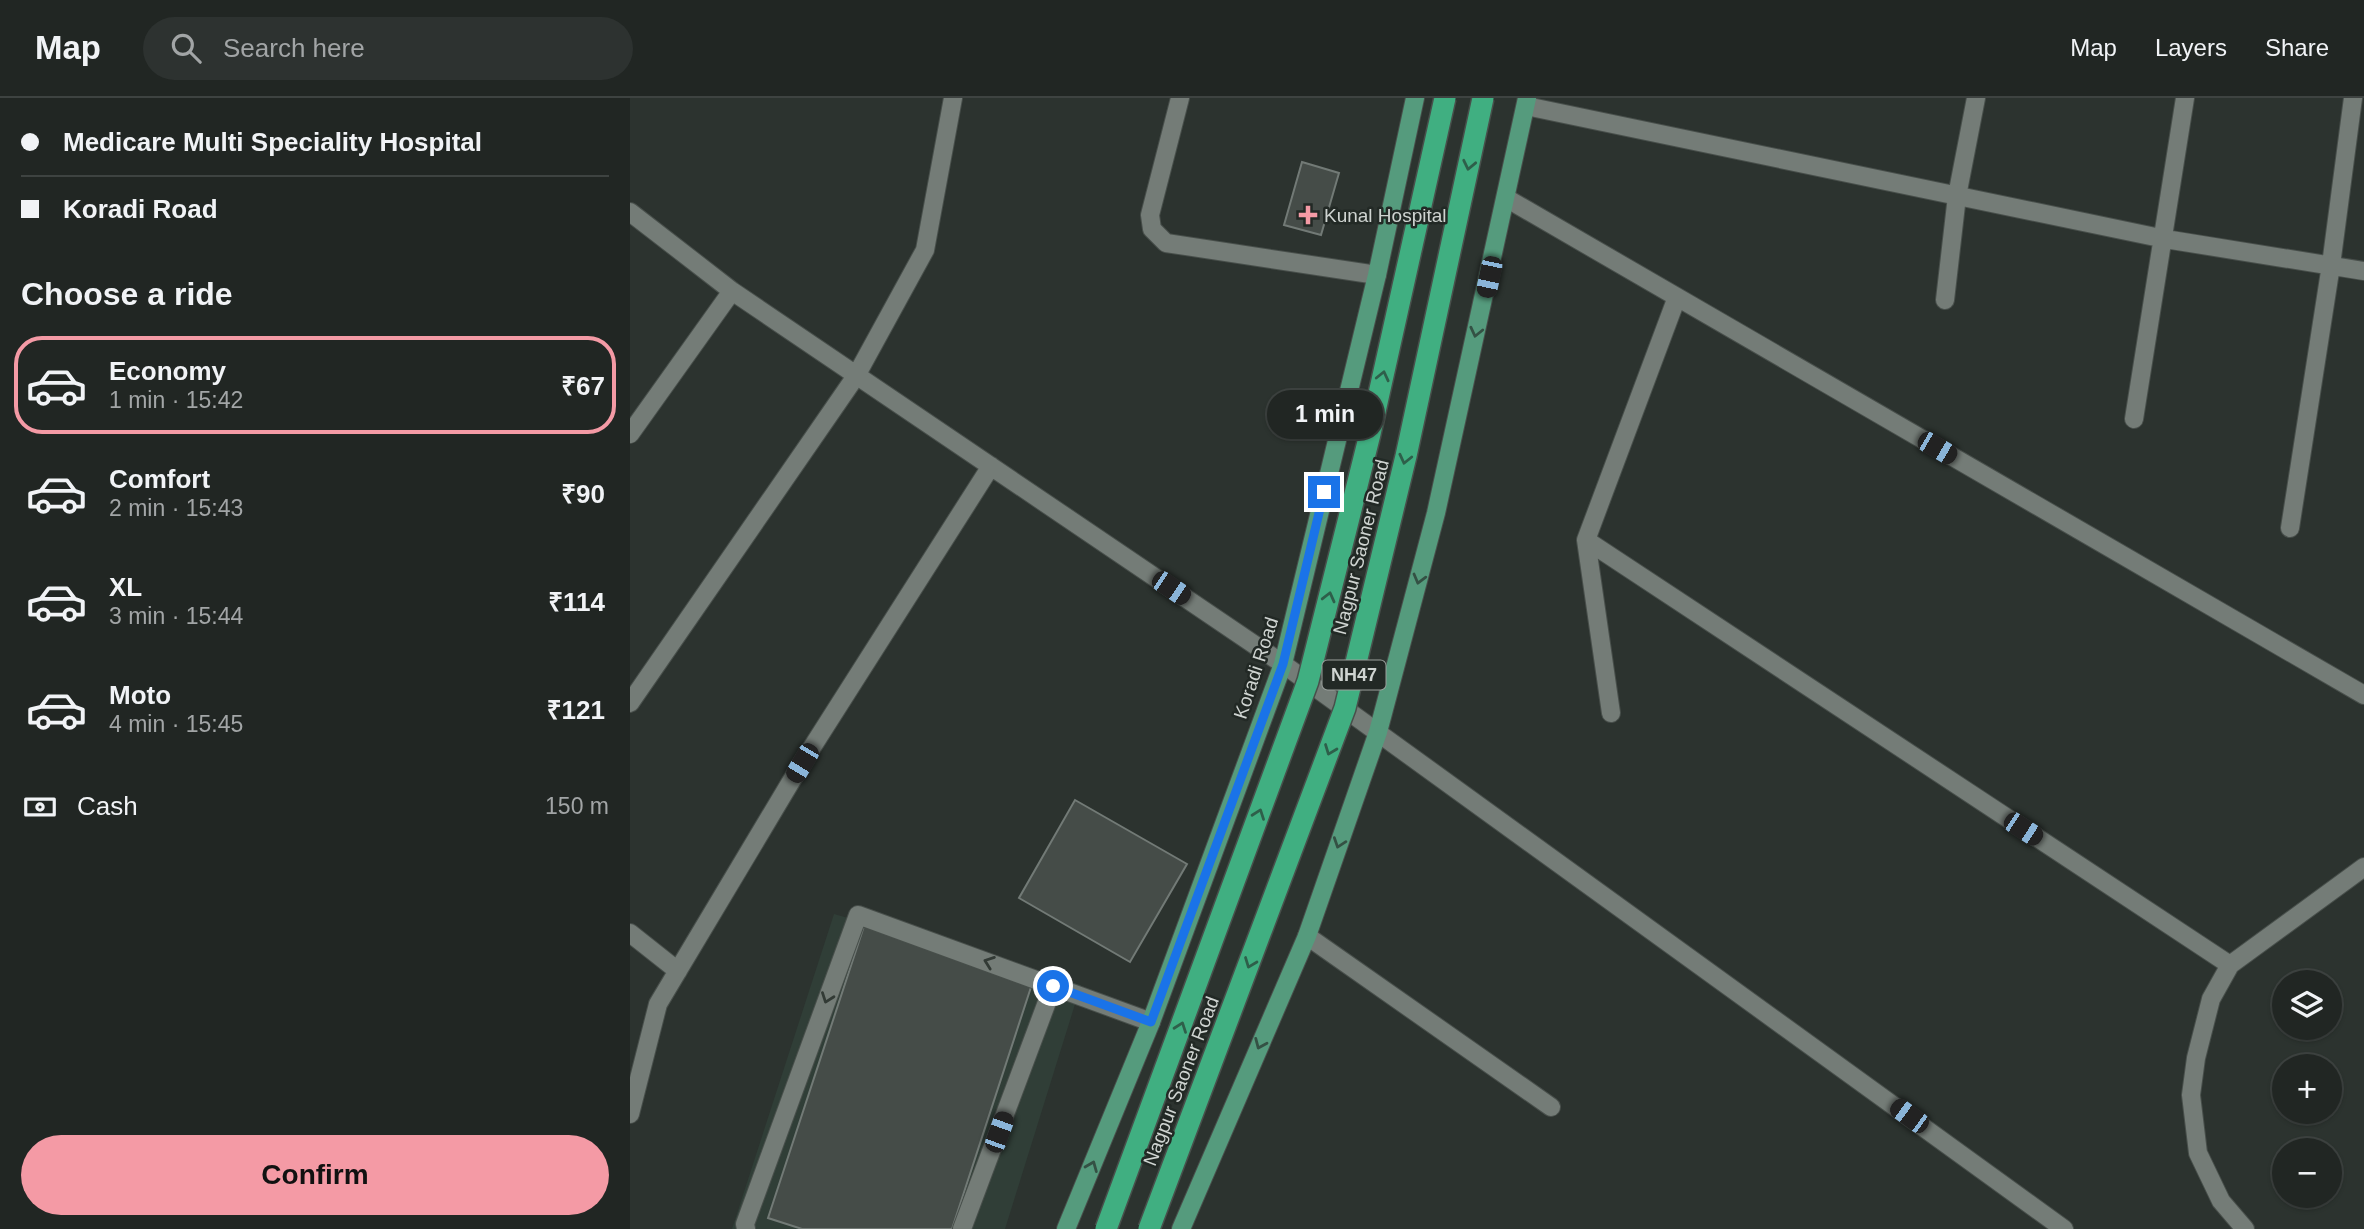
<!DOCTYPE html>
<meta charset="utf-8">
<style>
body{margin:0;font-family:Helvetica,sans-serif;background:#2d3230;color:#f1f3f6;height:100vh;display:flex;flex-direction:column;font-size:26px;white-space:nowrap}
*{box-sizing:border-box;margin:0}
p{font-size:23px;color:#a2a5a6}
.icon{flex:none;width:38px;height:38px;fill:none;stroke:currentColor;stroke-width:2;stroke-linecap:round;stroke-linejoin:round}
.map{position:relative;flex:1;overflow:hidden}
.sheet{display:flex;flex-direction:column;background:#212623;width:630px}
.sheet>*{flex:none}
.banner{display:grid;align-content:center;height:154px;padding:0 21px;background:#212623}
.tools{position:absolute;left:1642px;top:872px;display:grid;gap:14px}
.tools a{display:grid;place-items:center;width:70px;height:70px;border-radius:50%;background:#212623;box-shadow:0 2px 5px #0004,0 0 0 2px #3e4341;font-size:35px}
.end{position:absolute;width:32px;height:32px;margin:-16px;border:9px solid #1a73e8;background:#fff;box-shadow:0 0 0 4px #fff}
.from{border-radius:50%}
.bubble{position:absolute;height:49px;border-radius:24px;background:#212623;box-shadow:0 2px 5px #0004,0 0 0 2px #3e4341;font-size:23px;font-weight:600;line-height:49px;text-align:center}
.car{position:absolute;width:21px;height:42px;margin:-21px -10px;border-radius:9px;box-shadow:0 0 5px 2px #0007;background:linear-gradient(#222 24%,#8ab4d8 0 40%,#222 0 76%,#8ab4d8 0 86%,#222 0)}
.banner b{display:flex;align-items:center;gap:24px;height:66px;font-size:26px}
.banner b+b{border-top:2px solid #3e4341}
.banner i{width:18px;height:18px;background:#f1f3f6}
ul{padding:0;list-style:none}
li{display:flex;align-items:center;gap:21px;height:98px;margin:0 14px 10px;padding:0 7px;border:4px solid transparent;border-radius:28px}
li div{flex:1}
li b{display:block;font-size:26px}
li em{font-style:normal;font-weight:600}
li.selected{border-color:#f49aa5}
li>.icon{width:63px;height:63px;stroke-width:1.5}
h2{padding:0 21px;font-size:32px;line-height:84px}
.pay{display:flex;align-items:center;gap:18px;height:77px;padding:0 21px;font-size:26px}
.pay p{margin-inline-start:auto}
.primary-button{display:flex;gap:14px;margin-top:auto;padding:14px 21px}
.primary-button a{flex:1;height:80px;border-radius:42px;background:#f49aa5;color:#111;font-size:28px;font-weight:600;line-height:80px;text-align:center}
header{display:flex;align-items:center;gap:42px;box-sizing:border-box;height:98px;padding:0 35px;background:#212623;border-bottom:2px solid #3e4341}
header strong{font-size:33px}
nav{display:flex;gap:38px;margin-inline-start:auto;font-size:24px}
.search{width:490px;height:63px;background:#2d3230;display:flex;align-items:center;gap:18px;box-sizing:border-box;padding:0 24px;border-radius:38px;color:#a2a5a6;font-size:26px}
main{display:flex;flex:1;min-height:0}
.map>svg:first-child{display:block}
</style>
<header>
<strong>Map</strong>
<div class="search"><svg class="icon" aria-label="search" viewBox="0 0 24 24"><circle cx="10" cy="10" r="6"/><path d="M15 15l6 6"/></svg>Search here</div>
<nav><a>Map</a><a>Layers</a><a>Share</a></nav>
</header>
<main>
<section class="sheet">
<div class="banner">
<b><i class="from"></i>Medicare Multi Speciality Hospital</b>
<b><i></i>Koradi Road</b>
</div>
<h2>Choose a ride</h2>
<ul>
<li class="selected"><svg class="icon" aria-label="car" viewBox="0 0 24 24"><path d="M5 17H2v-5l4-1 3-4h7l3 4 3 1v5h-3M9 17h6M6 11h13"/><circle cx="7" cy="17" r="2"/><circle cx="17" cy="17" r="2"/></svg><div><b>Economy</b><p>1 min · 15:42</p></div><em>₹67</em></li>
<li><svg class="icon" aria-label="car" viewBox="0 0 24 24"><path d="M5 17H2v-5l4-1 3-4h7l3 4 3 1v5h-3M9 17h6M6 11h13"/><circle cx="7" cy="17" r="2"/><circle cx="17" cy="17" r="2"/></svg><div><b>Comfort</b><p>2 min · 15:43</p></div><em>₹90</em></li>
<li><svg class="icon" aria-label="car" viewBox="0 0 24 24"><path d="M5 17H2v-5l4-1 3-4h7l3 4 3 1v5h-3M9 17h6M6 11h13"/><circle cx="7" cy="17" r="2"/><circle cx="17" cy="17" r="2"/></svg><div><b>XL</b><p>3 min · 15:44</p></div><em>₹114</em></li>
<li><svg class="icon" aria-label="car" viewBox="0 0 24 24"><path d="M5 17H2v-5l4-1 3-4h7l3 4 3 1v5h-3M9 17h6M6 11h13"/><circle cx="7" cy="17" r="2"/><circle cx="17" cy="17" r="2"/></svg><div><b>Moto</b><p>4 min · 15:45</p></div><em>₹121</em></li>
</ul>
<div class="pay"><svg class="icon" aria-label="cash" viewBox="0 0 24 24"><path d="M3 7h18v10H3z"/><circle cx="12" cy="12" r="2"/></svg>Cash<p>150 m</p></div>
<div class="primary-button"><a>Confirm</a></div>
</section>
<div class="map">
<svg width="1734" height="1131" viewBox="0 0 1734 1131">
<rect width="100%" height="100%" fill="#2c332f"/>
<path fill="#303e37" d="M 204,816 L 451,887 L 375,1131 L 102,1131 Z"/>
<path fill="#454c48" stroke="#727a76" stroke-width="2" d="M 672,64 L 709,75 L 691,137 L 654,127 Z
M 445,702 L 557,766 L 500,864 L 389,800 Z
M 234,828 L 403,883 L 322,1131 L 172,1131 L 138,1120 Z"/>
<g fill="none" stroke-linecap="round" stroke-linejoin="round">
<g stroke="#484f4b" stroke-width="20">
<path id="minor" d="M 550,0 L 520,117 L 522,131 L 536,145 L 747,177
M 896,8 L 1535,141 L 1734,173
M 876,100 L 1734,597
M 0,114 L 102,193 L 653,566 L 1434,1131
M 1315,202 L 1327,98 L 1346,0
M 1504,321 L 1555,0
M 0,336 L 102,193
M 1660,430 L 1701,167 L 1723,0
M 956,442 L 1600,867 L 1581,901 L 1566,960 L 1561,997 L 1568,1055 L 1591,1103 L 1615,1131
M 0,605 L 226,278 L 295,152 L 323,0
M 981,615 L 956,442 L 1047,199
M 0,835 L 48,873
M 677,838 L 921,1009
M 1600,867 L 1734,769
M 0,1016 L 28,906 L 172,665 L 361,368
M 116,1131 L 115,1126 L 228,817 L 521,924
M 332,1131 L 423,888"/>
</g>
<g stroke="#484f4b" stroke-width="20">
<path id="major" d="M 436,1131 L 521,924 L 653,566 L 747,177 L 785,0
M 551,1131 L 677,838 L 748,634 L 806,415 L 897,0"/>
</g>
<use href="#minor" stroke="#747c77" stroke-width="18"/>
<use href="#major" stroke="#559b7d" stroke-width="18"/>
<g stroke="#484f4b" stroke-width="24" stroke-linecap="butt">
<path id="highway-bridge" d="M 476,1131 L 678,583 L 740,336 L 815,0
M 519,1131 L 715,610 L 776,358 L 853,0"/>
</g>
<use href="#highway-bridge" stroke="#40af81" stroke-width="21"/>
</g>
<defs><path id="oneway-chevron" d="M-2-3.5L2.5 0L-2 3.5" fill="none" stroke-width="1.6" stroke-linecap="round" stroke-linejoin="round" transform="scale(1.75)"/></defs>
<g stroke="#2e5f4a">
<use href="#oneway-chevron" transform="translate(839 67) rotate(102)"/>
<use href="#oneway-chevron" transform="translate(753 278) rotate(-77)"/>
<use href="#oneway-chevron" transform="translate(775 361) rotate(103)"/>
<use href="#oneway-chevron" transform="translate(699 499) rotate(-76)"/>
<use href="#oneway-chevron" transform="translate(700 652) rotate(111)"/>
<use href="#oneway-chevron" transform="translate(629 716) rotate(-70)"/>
<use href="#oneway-chevron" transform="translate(620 865) rotate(111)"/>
<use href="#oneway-chevron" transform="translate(551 929) rotate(-70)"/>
</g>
<g stroke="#345144">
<use href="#oneway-chevron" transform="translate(846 234) rotate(103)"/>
<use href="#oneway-chevron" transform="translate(789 481) rotate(105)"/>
<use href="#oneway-chevron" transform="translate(709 745) rotate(109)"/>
<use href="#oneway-chevron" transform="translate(630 946) rotate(113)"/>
<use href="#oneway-chevron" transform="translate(462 1068) rotate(-68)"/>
</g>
<g stroke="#323a35">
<use href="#oneway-chevron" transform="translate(359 864) rotate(-160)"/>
<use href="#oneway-chevron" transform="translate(197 900) rotate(110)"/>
</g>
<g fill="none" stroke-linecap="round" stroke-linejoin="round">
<path stroke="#1a73e8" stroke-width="9" d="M 423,888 L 521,924 L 653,566 L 694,394"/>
</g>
<path fill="#f49aa5" stroke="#222925" stroke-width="2.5" d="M674.5 106.5h7v7h7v7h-7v7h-7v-7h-7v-7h7z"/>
<g text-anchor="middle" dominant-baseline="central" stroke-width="5" stroke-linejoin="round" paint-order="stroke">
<rect fill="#222925" stroke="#9ba19d" stroke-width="2" x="692.5" y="562.5" width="63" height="29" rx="5"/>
<g font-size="18" font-weight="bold" fill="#cfd4d1">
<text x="724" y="577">NH47</text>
</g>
<g font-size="19" fill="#cfd4d1" stroke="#222925" text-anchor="start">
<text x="694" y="117">Kunal Hospital</text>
</g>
<g font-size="19" fill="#cfd4d1" stroke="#222925">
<text transform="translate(731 449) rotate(-76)">Nagpur Saoner Road</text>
<text transform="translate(626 570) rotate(-72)">Koradi Road</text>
<text transform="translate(551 983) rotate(-69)">Nagpur Saoner Road</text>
</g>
</g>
</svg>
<div class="tools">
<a><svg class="icon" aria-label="layers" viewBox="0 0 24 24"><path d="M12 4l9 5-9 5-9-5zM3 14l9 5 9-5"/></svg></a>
<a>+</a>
<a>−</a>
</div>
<i class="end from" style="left:423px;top:888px"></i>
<i class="end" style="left:694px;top:394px"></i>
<div class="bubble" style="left:637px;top:292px;width:116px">1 min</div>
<i class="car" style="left:859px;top:179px;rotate:192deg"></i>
<i class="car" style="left:1307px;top:350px;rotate:120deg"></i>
<i class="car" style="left:541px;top:490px;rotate:124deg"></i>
<i class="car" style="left:172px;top:665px;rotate:211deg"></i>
<i class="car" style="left:1393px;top:731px;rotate:123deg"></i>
<i class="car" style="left:1279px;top:1018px;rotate:306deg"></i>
<i class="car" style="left:369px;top:1034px;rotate:20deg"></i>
</div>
</main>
